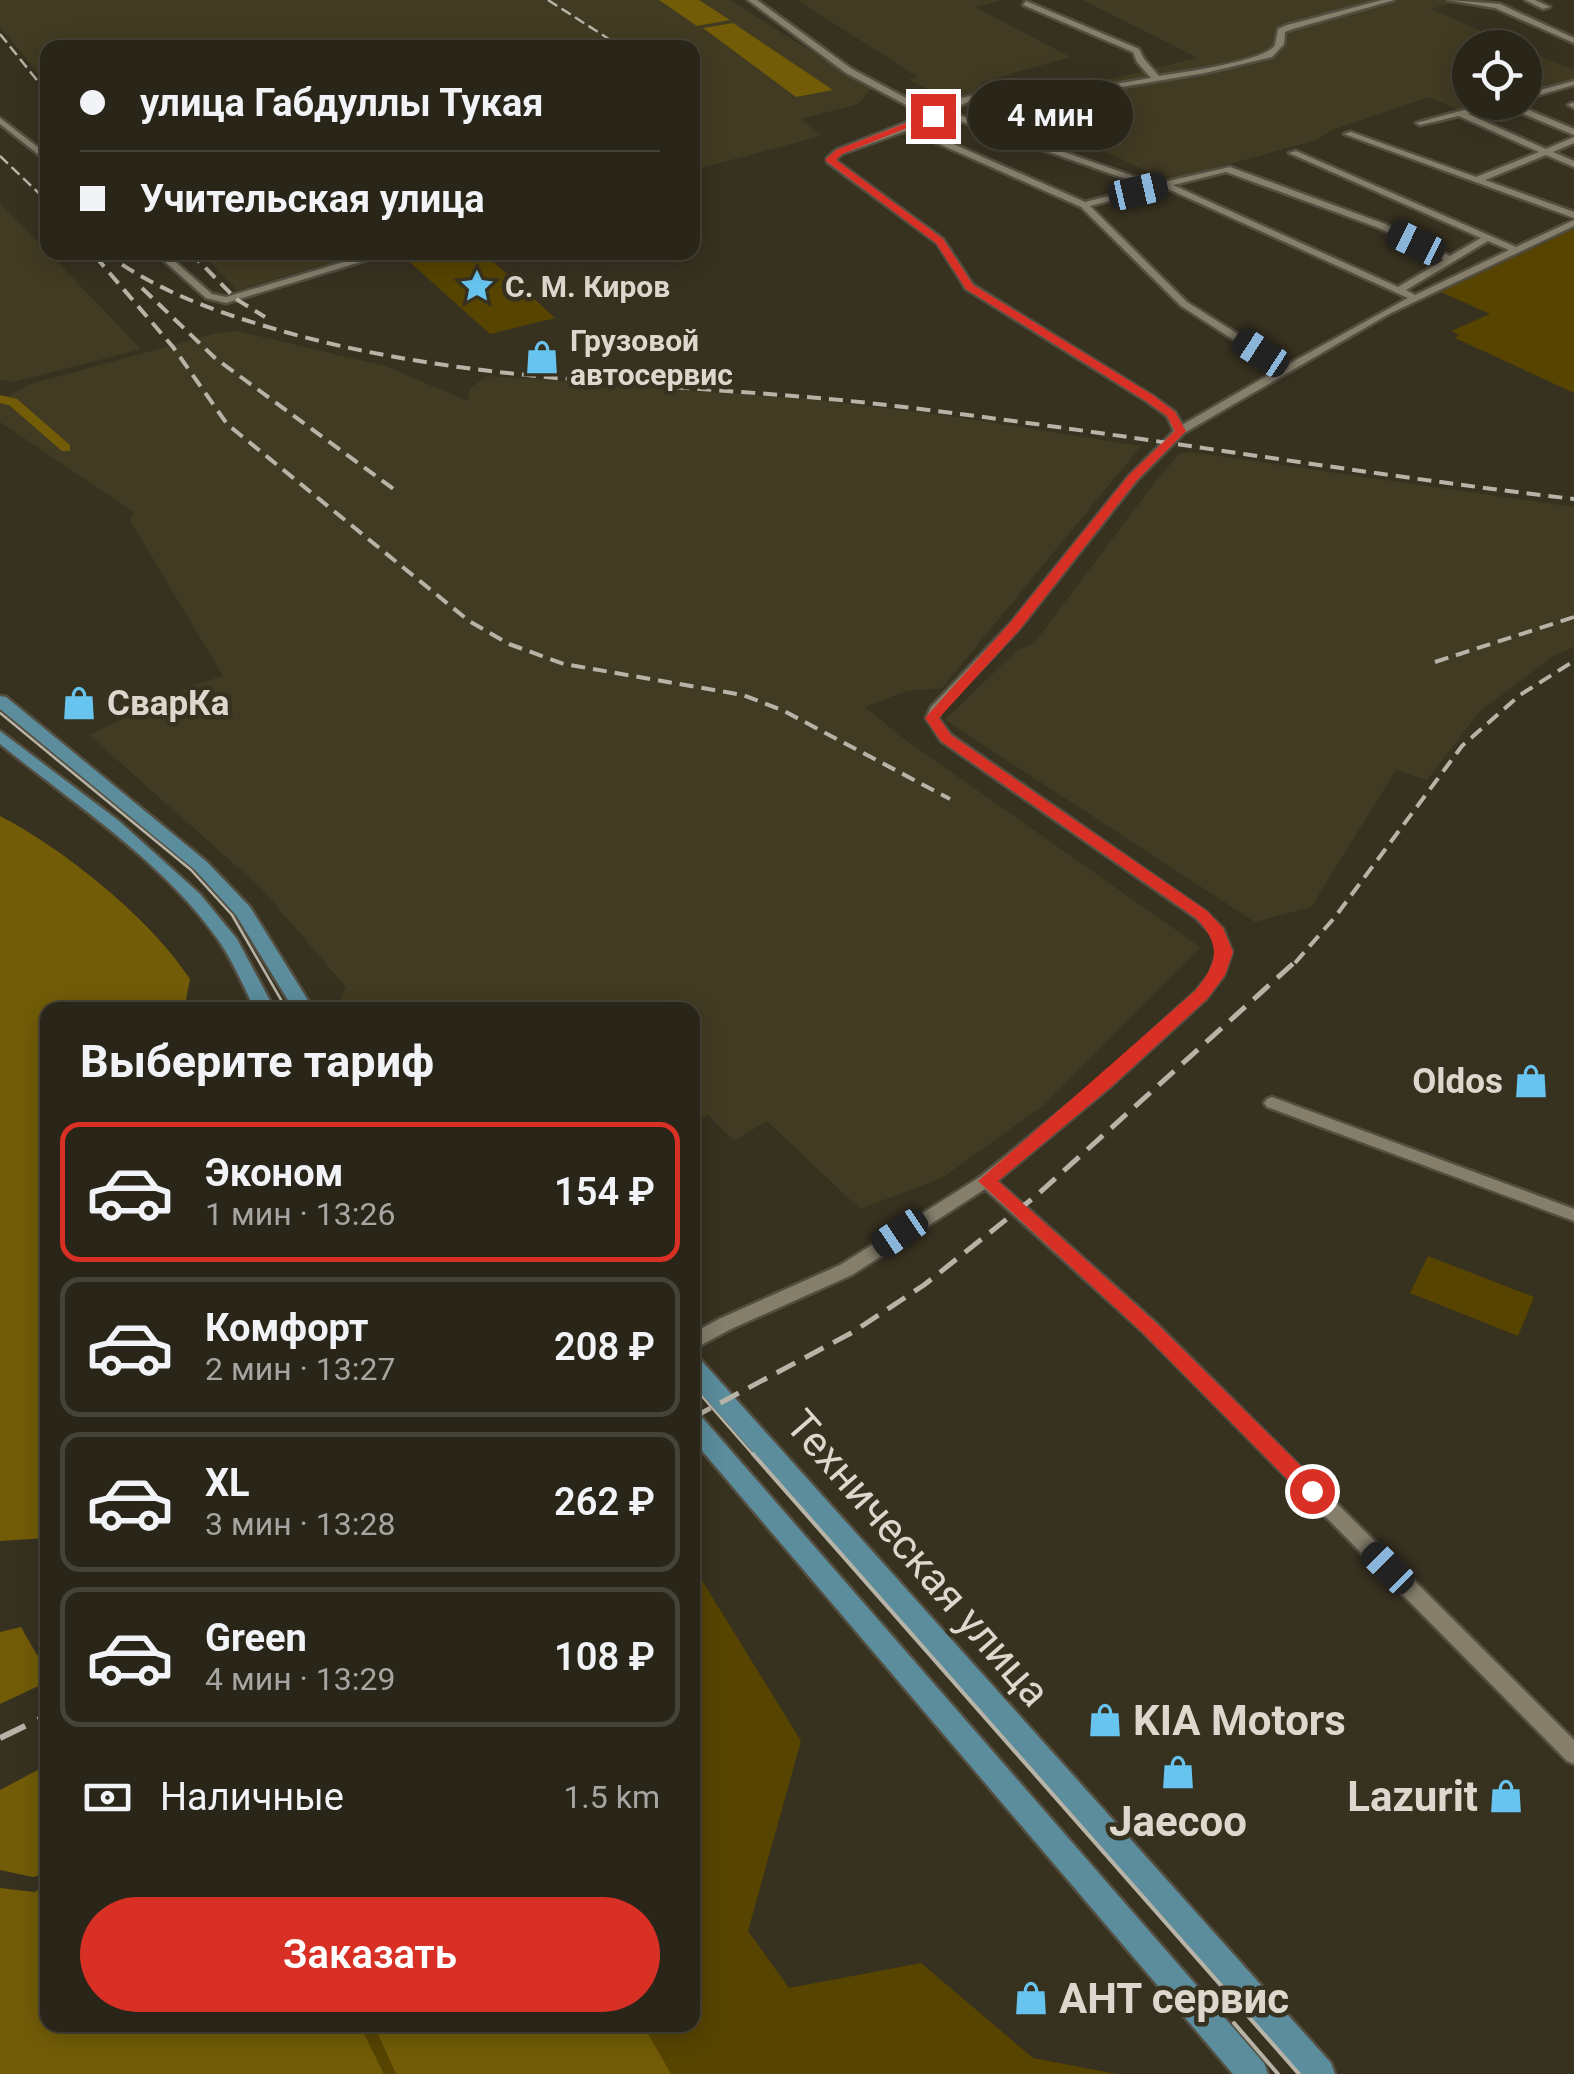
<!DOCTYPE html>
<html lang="ru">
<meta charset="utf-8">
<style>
body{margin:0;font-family:Roboto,sans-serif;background:#353125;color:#f1f3f6;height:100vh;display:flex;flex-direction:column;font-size:38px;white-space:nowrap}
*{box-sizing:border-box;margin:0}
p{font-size:32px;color:#a5a5a2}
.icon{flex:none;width:55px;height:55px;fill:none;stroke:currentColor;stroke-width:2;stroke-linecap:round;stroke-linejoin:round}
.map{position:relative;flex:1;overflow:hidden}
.details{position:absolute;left:40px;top:1002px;width:660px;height:1030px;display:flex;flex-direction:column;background:#292518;border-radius:20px;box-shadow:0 5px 25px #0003,0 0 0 2px #454237}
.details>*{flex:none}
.banner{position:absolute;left:40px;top:40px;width:660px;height:220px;border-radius:20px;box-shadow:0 5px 25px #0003,0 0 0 2px #454237;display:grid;align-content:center;height:220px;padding:0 40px;background:#292518}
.fabs{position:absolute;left:1452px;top:30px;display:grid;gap:20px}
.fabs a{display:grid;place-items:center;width:90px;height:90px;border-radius:50%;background:#292518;box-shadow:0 5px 25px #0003,0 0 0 2px #454237;font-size:50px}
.end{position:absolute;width:45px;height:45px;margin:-22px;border:12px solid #d93025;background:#fff;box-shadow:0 0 0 5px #fff}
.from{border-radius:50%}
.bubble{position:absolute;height:70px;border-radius:35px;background:#292518;box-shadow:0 5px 25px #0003,0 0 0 2px #454237;font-size:32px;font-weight:600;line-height:70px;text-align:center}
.car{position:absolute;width:30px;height:60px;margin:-30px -15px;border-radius:12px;box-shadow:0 0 8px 2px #0007;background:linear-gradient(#222 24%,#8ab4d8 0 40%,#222 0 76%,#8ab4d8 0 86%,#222 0)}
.banner b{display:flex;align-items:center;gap:35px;height:95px;font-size:38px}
.banner b+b{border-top:2px solid #454237}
.banner i{width:25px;height:25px;background:#f1f3f6}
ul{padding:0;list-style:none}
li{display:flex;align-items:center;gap:30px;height:140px;margin:0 20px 15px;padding:0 20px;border:5px solid #454237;border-radius:20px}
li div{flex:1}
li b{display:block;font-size:38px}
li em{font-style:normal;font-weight:600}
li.current{border-color:#d93025}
li>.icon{width:90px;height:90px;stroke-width:1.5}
h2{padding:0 40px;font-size:45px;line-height:120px}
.pay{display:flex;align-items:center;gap:25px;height:110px;padding:0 40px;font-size:38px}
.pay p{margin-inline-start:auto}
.primary-button{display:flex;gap:20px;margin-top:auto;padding:20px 40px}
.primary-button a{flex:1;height:115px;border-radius:60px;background:#d93025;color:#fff;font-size:40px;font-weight:600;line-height:115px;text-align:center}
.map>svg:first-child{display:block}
</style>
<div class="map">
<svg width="1574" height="2074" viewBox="0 0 1574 2074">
<rect width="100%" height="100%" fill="#373120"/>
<path fill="#423b23" d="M 0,0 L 730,0 L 871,89 L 858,104 L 801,119 L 821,136 L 693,170 L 692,48 L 48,48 L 47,84 L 0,27 Z
M 797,0 L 1002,0 L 975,7 L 1070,57 L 980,83 L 980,90 L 950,101 L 908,79 L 918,77 Z
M 1083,0 L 1447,0 L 1452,3 L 1431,9 L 1518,47 L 1470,48 L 1470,102 L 1486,103 L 1459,110 L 1429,97 L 1335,129 L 1316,140 L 1168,181 L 1069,135 L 1088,128 L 1030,98 L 1198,58 Z
M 1525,50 L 1574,70 L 1574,79 L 1525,92 Z
M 0,203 L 48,252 L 141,349 L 14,382 L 0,380 Z
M 201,253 L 365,253 L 237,290 Z
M 237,331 L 385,366 L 468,401 L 470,388 L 487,376 L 807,399 L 936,414 L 1141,446 L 942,688 L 906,691 L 865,707 L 903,738 L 1200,947 L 1044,1105 L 942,1178 L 860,1209 L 767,1121 L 734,1141 L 708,1115 L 693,1123 L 692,1010 L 349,1010 L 340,1001 L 346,987 L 261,888 L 89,735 L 194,685 L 223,676 L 130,520 L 134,512 L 0,422 L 0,402 L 27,385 L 217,333 Z
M 1190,452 L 1574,507 L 1574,647 L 1555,655 L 1479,712 L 1427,780 L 1396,770 L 1311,907 L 1255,922 L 945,720 L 1016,651 L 1034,643 L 1154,483 L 1180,453 Z"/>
<path fill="#564400" d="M 1574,229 L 1574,393 L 1455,338 L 1459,335 L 1451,331 L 1490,314 L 1441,292 Z
M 415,252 L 484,253 L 555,318 L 490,334 L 403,256 Z
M 1428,1256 L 1534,1297 L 1518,1336 L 1410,1293 Z
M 693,1566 L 801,1741 L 748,1931 L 789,1988 L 921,1963 L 1033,2058 L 1117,2074 L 384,2074 L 360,2025 L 692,2025 Z"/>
<path fill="#725c08" d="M 659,0 L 699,0 L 730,20 L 697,26 Z
M 733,23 L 833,90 L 796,97 L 703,28 Z
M 0,816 C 64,849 151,919 190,979 L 184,1010 L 48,1010 L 47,1538 L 0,1541 Z
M 21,1627 L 37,1655 L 47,1652 L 47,1682 L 0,1704 L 0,1632 Z
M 47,1765 L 47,1873 L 33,1877 L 0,1870 L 0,1790 Z
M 47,1882 L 48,2025 L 360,2025 L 384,2074 L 0,2074 L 0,1888 L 35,1892 Z
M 374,2025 L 643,2025 L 671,2074 L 396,2074 Z"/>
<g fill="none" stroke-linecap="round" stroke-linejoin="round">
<path fill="#725c08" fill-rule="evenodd" d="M 0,395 L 17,399 L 70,445 L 70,451 L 62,451 L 9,405 L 0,403 Z"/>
<g stroke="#534e40" stroke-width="5">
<path id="minor" d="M 748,0 L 757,0 L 852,69 L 932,112 L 958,99 L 975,95 L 1055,94 L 1151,78 L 1137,62 L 1133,52 L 1023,5 L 1026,1 L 1139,49 L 1144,59 L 1159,76 C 1180,73 1266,61 1275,45 C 1275,44 1278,30 1278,29 L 1287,25 L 1382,0 L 1394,0 L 1293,29 L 1285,32 L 1284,44 L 1272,57 L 1205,73 L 1055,98 L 975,99 L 947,111 L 1147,181 L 1164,182 L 1230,167 L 1385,224 L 1450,256 L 1481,238 L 1289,153 L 1296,151 L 1516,247 L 1574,220 L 1574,226 L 1389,314 L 1184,433 L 1137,480 L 1019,629 L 941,711 L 938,718 L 951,735 L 1206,912 L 1223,929 L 1232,952 L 1224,975 L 1206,999 L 1111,1086 L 997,1181 L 1155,1322 L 1574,1740 L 1574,1764 L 1567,1761 L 1143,1332 L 985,1189 L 852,1275 L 731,1329 L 692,1350 L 692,1334 L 719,1319 L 840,1265 L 980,1177 L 1101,1078 L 1196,991 L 1210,974 L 1218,952 L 1212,934 L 1196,918 L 941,741 L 926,718 L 931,707 L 1011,623 L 1129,476 L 1174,431 L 1167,416 L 1146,401 L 966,289 L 937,243 L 827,162 L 827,158 L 836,150 L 925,115 L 846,73 ZM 940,114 L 1143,185 L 1149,186 L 1085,202 L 915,127 ZM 908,130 L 1081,207 L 1181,306 L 1279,369 L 1182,425 L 1175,412 L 1154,397 L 973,285 L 943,239 L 835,160 L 842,154 ZM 1226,172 L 1379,228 L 1444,260 L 1398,287 L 1173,185 ZM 1164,187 L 1408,298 L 1287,365 L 1187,302 L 1090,206 ZM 1488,241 L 1509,250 L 1415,295 L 1406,290 Z
M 1448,0 L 1500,4 L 1574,38 L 1574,43 L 1495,8 Z
M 1525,0 L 1535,0 L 1550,7 L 1543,9 Z
M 1574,81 L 1574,85 L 1525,99 L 1525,94 Z
M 1494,102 L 1510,102 L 1574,129 L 1574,135 L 1502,105 L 1468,114 L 1546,149 L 1574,137 L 1574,143 L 1553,152 L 1574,161 L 1574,167 L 1546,155 L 1485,180 L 1574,212 L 1574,218 L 1344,134 L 1351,132 L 1476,177 L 1539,152 L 1459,116 L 1420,125 L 1416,123 Z
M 1572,103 L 1574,103 L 1574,108 L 1568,105 Z
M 0,118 L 48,155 L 48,162 L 0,124 Z
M 154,252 L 164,252 L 212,294 L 226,297 L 377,252 L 393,252 L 226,303 L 206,298 Z
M 1272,1097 L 1574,1209 L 1574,1221 L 1267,1107 L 1264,1103 L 1267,1099 Z"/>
</g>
<g stroke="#534e40" stroke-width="5">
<path id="major" d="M 0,696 L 6,697 L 207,862 L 250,907 L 314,1010 L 294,1010 L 236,915 L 195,870 L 0,709 Z
M 0,731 L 119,821 L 200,894 L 237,939 L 275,1010 L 255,1010 C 244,987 234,963 219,941 C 163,861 75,805 0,744 Z
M 692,1357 L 700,1359 L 1331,2063 L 1335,2074 L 1300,2074 L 692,1383 Z
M 692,1412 L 700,1415 L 1264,2063 L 1268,2074 L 1233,2074 L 692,1439 Z"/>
</g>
<use href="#minor" fill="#847e6b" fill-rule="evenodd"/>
<use href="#major" fill="#5b8d9d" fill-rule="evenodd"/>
<path stroke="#b7b3a7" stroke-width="2.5" d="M 0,713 L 191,870 L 232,915 L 287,1010
M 692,1385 L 755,1457"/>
<path stroke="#b7b3a7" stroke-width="4" d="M 753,1454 L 1299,2074
M 1234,2023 L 1278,2074"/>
<path stroke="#b7b3a7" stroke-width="2.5" stroke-dasharray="11 5" stroke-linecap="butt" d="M 548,0 L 623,48
M 0,34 L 48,94
M 0,156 L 48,202"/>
<path stroke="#b7b3a7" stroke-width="4" stroke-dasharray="14 8" stroke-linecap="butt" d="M 104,252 C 159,293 224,315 289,333 C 484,387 687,382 887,405 C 1117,432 1344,472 1574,499
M 190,252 L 236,299 L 265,317
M 95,256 L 173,347 L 227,424 L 469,621 L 509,644 L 564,664 L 743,695 L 784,711 L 950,799
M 142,288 L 215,358 L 395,490
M 1435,662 L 1574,617
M 1295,963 L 1335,917 L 1462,746 L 1520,695 L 1574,661"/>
<path stroke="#b7b3a7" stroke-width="5" stroke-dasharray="21 11" stroke-linecap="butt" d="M 692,1418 L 853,1332 L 924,1285 L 1037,1195 L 1297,960"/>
<path stroke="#b7b3a7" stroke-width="6" stroke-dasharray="28 14" stroke-linecap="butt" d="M 0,1738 L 48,1715"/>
</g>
<path fill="#d93025" d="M 930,114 L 937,116 L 842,154 L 836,160 L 943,239 L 973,285 L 1154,396 L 1175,412 L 1186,431 L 1137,480 L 1020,629 L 939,718 L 951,735 L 1207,911 L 1223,928 L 1233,952 L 1225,975 L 1207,999 L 1112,1086 L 998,1181 L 1155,1322 L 1320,1485 L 1322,1491 L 1312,1500 L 1305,1497 L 1142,1332 L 978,1181 L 1195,991 C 1218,963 1222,945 1196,918 L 941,741 L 925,718 L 1010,623 L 1129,475 L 1175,431 L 1167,416 L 1146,401 L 966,289 L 936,243 L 825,160 L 836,150 Z"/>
<defs>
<g id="sight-bare" transform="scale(2.7)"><path d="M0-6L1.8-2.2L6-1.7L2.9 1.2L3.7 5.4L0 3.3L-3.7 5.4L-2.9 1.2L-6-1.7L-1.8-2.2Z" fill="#66c4ef" stroke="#373120" stroke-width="2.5" paint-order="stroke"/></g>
<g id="shop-bare" transform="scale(2.7)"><path d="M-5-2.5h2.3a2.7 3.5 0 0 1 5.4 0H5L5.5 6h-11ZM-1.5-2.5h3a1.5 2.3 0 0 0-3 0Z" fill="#66c4ef" stroke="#373120" stroke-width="2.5" paint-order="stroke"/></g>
</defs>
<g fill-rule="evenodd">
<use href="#sight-bare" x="477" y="286"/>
<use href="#shop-bare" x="542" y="357"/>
<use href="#shop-bare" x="79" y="703"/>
<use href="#shop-bare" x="1531" y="1081"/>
<use href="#shop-bare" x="1105" y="1720"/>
<use href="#shop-bare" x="1178" y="1772"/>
<use href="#shop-bare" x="1506" y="1796"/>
<use href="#shop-bare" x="1031" y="1998"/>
</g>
<g text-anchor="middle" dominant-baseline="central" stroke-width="9" stroke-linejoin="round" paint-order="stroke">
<g font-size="30" font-weight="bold" fill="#dcd8ce" stroke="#373120" text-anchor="start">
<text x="505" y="286">С. М. Киров</text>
<text x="570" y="340">Грузовой<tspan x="570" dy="34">автосервис</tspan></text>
</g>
<g font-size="35" font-weight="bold" fill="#dcd8ce" stroke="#373120" text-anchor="start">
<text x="107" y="703">СварКа</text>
<text x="1503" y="1081" text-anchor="end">Oldos</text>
</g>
<g font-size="42" fill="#dcd8ce" stroke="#373120">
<text transform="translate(918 1558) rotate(49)">Техническая улица</text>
</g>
<g font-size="42" font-weight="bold" fill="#dcd8ce" stroke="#373120" text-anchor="start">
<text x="1133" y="1720">KIA Motors</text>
<text x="1478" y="1796" text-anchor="end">Lazurit</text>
<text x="1178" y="1821" text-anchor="middle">Jaecoo</text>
<text x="1059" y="1998">АНТ сервис</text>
</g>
</g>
</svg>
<div class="fabs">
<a><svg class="icon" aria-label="locate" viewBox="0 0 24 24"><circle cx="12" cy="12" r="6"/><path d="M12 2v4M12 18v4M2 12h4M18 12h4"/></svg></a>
</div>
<i class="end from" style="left:1312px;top:1491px"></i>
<i class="end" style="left:933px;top:116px"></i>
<div class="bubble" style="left:968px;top:80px;width:165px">4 мин</div>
<i class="car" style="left:1138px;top:191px;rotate:77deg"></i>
<i class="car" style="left:1416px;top:243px;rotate:296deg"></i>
<i class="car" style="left:1261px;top:353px;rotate:303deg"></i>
<i class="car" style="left:900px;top:1233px;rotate:236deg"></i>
<i class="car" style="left:1388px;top:1568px;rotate:315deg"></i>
<div class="banner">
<b><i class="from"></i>улица Габдуллы Тукая</b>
<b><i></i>Учительская улица</b>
</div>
<section class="details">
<h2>Выберите тариф</h2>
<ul>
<li class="current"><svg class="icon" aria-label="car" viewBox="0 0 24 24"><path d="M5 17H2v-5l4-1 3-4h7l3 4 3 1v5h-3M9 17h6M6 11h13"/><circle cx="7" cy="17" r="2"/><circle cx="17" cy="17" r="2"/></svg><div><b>Эконом</b><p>1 мин · 13:26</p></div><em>154 ₽</em></li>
<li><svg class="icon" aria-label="car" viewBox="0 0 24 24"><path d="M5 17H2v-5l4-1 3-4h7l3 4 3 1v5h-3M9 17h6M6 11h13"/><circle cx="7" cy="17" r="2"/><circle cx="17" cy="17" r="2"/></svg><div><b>Комфорт</b><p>2 мин · 13:27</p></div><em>208 ₽</em></li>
<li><svg class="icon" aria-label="car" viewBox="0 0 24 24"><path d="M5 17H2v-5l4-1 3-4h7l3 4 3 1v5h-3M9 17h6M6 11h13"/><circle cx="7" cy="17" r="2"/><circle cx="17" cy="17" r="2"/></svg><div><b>XL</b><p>3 мин · 13:28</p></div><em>262 ₽</em></li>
<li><svg class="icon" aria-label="car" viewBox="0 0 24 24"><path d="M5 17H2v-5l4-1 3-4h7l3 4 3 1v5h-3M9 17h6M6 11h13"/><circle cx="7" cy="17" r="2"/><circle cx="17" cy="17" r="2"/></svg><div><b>Green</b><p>4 мин · 13:29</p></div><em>108 ₽</em></li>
</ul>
<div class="pay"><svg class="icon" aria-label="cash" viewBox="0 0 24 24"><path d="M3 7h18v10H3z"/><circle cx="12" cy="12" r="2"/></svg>Наличные<p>1.5 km</p></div>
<div class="primary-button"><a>Заказать</a></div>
</section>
</div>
